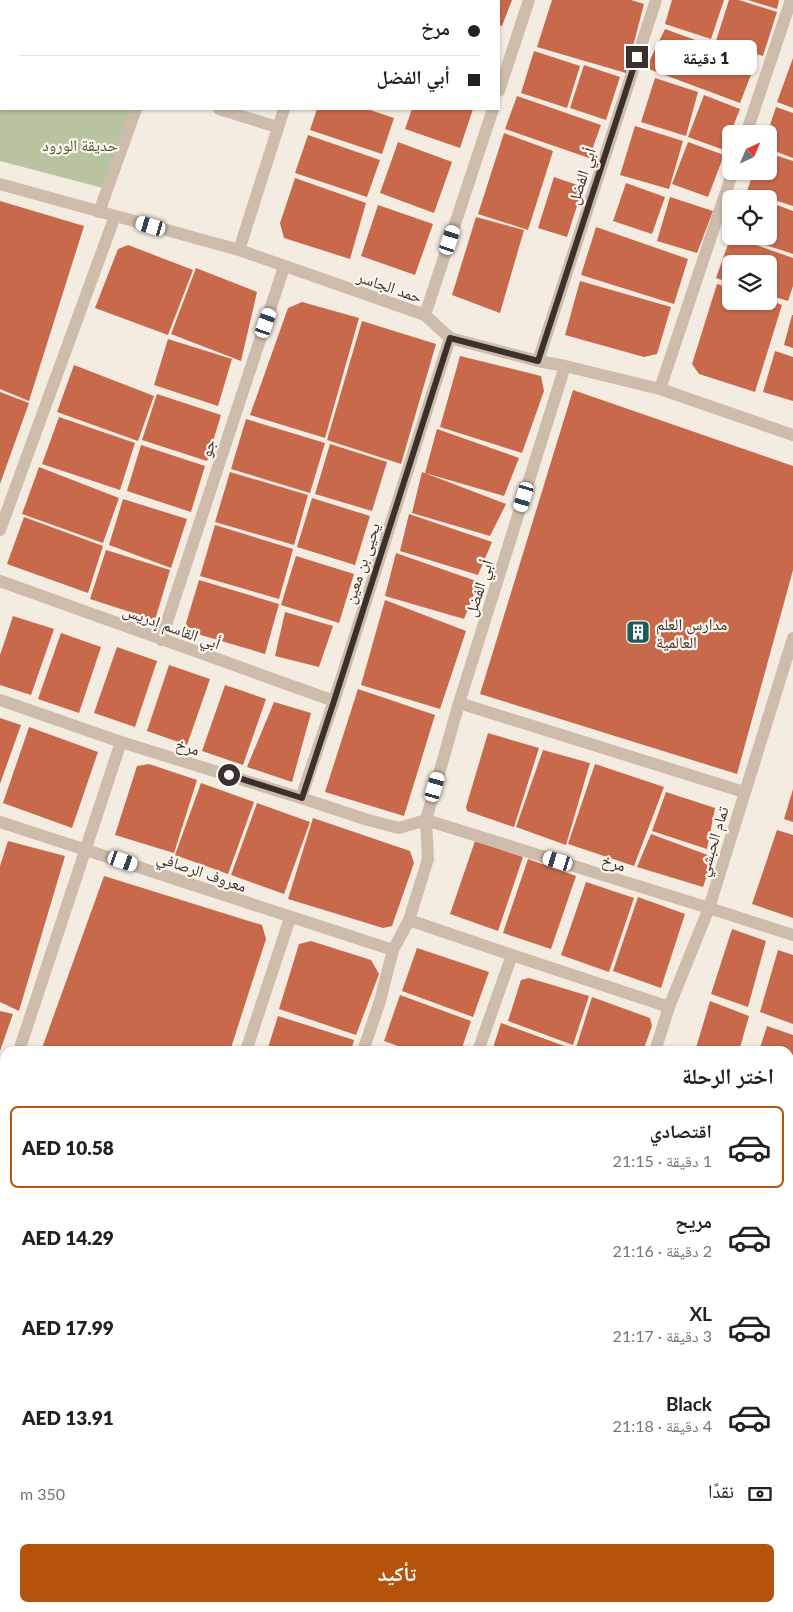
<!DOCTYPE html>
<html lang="ar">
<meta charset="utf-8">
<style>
body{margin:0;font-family:Lato,"Noto Naskh Arabic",sans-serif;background:#f2f2f2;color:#202124;direction:rtl;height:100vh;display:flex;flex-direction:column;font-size:19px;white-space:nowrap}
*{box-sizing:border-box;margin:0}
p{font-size:16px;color:#757577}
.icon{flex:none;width:28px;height:28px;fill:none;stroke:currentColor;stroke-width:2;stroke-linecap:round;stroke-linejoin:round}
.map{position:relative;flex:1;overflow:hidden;direction:ltr}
.sheet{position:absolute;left:0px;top:1046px;width:794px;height:566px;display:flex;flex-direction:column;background:#fff;border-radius:15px 15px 0 0;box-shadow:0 1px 4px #0004;direction:rtl}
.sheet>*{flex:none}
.top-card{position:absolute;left:0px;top:0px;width:500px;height:110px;box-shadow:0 1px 4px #0004;direction:rtl;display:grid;align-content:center;height:110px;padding:0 20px;background:#fff}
.needle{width:32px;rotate:44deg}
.fabs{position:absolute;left:722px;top:125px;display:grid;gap:10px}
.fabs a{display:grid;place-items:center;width:55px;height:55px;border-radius:8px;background:#fff;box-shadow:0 1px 4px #0004;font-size:25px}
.end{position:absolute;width:22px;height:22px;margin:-11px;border:6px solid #3b302b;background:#fff;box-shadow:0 0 0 2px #fff}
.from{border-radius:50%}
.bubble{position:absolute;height:35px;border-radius:8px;background:#fff;box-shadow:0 1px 4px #0004;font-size:16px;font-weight:800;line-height:35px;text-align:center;direction:rtl}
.car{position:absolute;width:15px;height:30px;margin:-15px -8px;border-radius:6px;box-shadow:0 0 4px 1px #0007;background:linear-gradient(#fff 24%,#345 0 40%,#fff 0 76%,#345 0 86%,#fff 0)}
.top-card b{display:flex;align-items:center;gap:18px;height:48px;font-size:19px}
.top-card b+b{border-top:1px solid #e0e0e0}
.top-card i{width:12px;height:12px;background:#202124}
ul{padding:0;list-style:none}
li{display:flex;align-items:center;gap:15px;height:82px;margin:0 10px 8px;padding:0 10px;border:2px solid transparent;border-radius:8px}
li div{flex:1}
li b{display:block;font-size:19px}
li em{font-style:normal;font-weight:800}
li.on{border-color:#b45309}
li>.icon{width:45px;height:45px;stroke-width:1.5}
h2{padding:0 20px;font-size:22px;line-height:60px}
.pay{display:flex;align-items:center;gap:12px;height:55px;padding:0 20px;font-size:19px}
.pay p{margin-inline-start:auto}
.action{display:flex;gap:10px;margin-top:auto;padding:10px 20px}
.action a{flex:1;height:58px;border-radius:8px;background:#b45309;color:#fff;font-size:20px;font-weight:800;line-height:58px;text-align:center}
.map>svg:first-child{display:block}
</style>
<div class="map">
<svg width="793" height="1612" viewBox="0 0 793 1612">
<rect width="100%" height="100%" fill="#f4ebe1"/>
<path fill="#b8c4a0" d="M 2,0 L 170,0 L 169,1 L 2,1 Z
M 1,2 L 1,109 L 131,109 L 103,188 L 0,161 L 0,6 Z"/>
<path fill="#c8694b" d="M 499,0 L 512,0 L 502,26 L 499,25 Z
M 552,0 L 631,0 L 644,4 L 626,73 L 537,47 Z
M 672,0 L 724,0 L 711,39 L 665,24 Z
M 729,0 L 739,0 L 777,12 L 763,56 L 716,41 Z
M 748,0 L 779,0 L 777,9 Z
M 665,29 L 756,62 L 740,103 L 646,68 Z
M 534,51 L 580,66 L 567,108 L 521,93 Z
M 793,58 L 793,108 L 777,102 Z
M 584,65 L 620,77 L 606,120 L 570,108 Z
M 655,78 L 698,92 L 686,136 L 641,122 Z
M 704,95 L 740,109 L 724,150 L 688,137 Z
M 517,96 L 601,125 L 589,158 L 505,129 Z
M 776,107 L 793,113 L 793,158 L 769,149 L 769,134 L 767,134 Z
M 317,109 L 367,109 L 394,118 L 382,154 L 310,130 Z
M 412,109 L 473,109 L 460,148 L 405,129 Z
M 635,126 L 683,141 L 669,189 L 620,175 Z
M 504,133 L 553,151 L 528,230 L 478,214 Z
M 308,135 L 380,160 L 367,197 L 295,173 Z
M 398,142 L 452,162 L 434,213 L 380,193 Z
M 688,142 L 724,155 L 708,197 L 672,184 Z
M 769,153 L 793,161 L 793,206 L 747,191 L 754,171 L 769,171 Z
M 554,177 L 583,187 L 567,237 L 538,228 Z
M 295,178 L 366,203 L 350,259 L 284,238 L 280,223 Z
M 626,183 L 665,197 L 652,234 L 613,221 Z
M 670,197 L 713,211 L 697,253 L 657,241 Z
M 0,201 L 84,226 L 29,401 L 0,389 Z
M 769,202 L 793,211 L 793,254 L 741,237 L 769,236 Z
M 378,205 L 433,224 L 415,275 L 361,256 Z
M 476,217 L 524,230 L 500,313 L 452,295 Z
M 596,227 L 688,259 L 674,304 L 581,275 Z
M 731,236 L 793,258 L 793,286 L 788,301 L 769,295 L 769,264 L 731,264 L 731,283 L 716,278 Z
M 128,245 L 193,270 L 168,335 L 95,308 L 118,249 Z
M 196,268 L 257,292 L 241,361 L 171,334 Z
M 580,281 L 671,307 L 657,354 L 644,357 L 565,335 Z
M 717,284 L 731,288 L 731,301 L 769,300 L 782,305 L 755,392 L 699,374 L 692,364 Z
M 302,302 L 359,318 L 325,438 L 250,415 L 288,308 Z
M 792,315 L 793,315 L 793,348 L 784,345 Z
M 362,321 L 436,344 L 401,464 L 327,440 Z
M 168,339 L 232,359 L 218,406 L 154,385 Z
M 775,351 L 793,357 L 793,401 L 763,392 Z
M 460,356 L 541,376 L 544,391 L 522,453 L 440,427 Z
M 74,365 L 154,396 L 138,441 L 57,412 Z
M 573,390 L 793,466 L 793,570 L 737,774 L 480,694 Z
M 0,392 L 29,403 L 0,484 Z
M 157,394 L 221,415 L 207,461 L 142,440 Z
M 59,417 L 135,443 L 120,490 L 42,464 Z
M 246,419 L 325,443 L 310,493 L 231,469 Z
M 437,429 L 519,458 L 504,496 L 425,473 Z
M 330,444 L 387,462 L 372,511 L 315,494 Z
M 141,445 L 205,466 L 191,512 L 127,491 Z
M 39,467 L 119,498 L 103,543 L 22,514 Z
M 230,472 L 308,495 L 294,545 L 215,522 Z
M 422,472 L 506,504 L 490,536 L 412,513 Z
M 312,498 L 370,516 L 355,565 L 297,547 Z
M 123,499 L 187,519 L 171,568 L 109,545 Z
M 409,514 L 492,542 L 478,575 L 400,551 Z
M 24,517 L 103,546 L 88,593 L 7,564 Z
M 215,525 L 293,549 L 279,599 L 200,576 Z
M 106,550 L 170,570 L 155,620 L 90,599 Z
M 396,553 L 479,582 L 464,619 L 385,596 Z
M 296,556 L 354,574 L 339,623 L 281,605 Z
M 199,580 L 279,604 L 265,654 L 184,630 Z
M 385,600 L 466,631 L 440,709 L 361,685 Z
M 285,612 L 333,626 L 319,667 L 275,656 Z
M 13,616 L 54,629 L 31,695 L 0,685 L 0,655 Z
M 61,633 L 101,647 L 79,713 L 38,699 Z
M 117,647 L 157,661 L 135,727 L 94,713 Z
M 169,665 L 210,679 L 187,745 L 147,731 Z
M 225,685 L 266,699 L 243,765 L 202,751 Z
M 358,689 L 435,715 L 404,816 L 325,792 Z
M 274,702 L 311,713 L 292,782 L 247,767 Z
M 0,718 L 21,725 L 0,784 Z
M 29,727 L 98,752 L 72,828 L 3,803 Z
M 488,733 L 539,748 L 514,827 L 467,811 L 466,807 Z
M 543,750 L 590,763 L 566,845 L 516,827 Z
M 149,764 L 197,780 L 174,853 L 115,835 L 137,766 Z
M 595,764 L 664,787 L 634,866 L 568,844 Z
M 201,783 L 254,802 L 228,874 L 175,855 Z
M 793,789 L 793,822 L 784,819 Z
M 666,792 L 715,808 L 707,849 L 652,831 Z
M 257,803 L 310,822 L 284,894 L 231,875 Z
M 313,818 L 410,851 L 414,863 L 392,926 L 383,928 L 288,899 Z
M 777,830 L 793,835 L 793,918 L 752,904 Z
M 651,834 L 713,857 L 703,887 L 637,867 Z
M 8,841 L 65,856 L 19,1011 L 0,1002 L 0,866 Z
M 475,841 L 523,857 L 498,931 L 450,914 Z
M 528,859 L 576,876 L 551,949 L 503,933 Z
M 104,876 L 262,925 L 266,939 L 230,1051 L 41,1051 Z
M 586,882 L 634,898 L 609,972 L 561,955 Z
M 638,897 L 685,914 L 661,988 L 613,971 Z
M 732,929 L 766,941 L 748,1007 L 711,994 Z
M 311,941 L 371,960 L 379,974 L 356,1035 L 279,1009 L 299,944 Z
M 417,948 L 489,972 L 473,1017 L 402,991 Z
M 778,950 L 793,955 L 793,1024 L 760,1012 Z
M 529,978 L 589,996 L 573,1045 L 508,1021 L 521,980 Z
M 400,995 L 471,1021 L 461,1051 L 412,1051 L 384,1041 Z
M 592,997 L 650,1018 L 652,1026 L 643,1051 L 575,1051 Z
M 710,1001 L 749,1016 L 739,1051 L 695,1051 Z
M 0,1011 L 13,1014 L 0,1051 Z
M 278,1016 L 354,1040 L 351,1051 L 267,1051 Z
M 501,1023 L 570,1048 L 569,1051 L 492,1051 Z
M 767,1026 L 793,1035 L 793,1097 L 789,1096 L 789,1051 L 759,1051 Z
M 789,1104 L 793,1106 L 793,1147 L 789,1160 Z
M 0,1213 L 5,1215 L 5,1258 L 0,1272 Z
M 1,1321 L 5,1322 L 5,1404 L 0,1402 Z
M 793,1496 L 793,1532 L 789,1530 L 789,1507 Z
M 789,1541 L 793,1542 L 793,1603 L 789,1601 Z
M 0,1547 L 5,1549 L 5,1608 L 80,1608 L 78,1612 L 0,1612 Z
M 84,1608 L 179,1608 L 177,1612 L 83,1612 Z
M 755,1608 L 776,1608 L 788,1612 L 754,1612 Z"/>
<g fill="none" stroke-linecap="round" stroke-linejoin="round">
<path stroke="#cdbbac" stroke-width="12" d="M 320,1 L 321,0
M 499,91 L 529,0
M 219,109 L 277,127
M 746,134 L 791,0
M 0,184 L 239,250 L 425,315 L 450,338 L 538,361 L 565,366 L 660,389 L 793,435
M 99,212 L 136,109
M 239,250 L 284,109
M 425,315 L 493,109
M 538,361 L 656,0
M 660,389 L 733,171
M 0,530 L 115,216
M 0,581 L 334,701
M 161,640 L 284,267
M 0,700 L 121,742 L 301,798 L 368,820 L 399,828 L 426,820 L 709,908 L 793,935
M 459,703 L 744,792
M 301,798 L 334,701 L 450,338
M 0,822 L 393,950
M 409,920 L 512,955 L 669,1007
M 19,1051 L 121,742
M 246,1051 L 290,918
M 363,1051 L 380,1001 L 393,950 L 409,920 L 428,859 L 426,820 L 459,703 L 565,366
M 478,1051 L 512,955
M 655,1051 L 669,1007 L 709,908 L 793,638
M 0,1109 L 5,1094
M 0,1184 L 5,1185
M 789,1230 L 793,1217
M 789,1326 L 793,1313
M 789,1447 L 793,1449
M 182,1612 L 183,1608
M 300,1612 L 302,1608
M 666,1612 L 667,1608
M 693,1612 L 695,1608"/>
<path stroke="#7d675c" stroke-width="12" d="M 0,1440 L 5,1442
M 0,1497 L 5,1498
M 319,1608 L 333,1612
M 509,1608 L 522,1612"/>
</g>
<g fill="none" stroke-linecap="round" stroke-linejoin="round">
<path stroke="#3b302b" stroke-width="6" d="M 229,775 L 302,798 L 334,701 L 450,338 L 538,361 L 637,57"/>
</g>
<defs>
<g id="building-square" transform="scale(1.25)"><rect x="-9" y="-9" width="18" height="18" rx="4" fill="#1f5a5e" stroke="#fbf5ee"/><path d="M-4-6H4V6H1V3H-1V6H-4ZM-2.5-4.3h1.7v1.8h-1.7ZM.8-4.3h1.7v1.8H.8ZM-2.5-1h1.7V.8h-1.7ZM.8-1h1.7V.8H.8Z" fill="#fff"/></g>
</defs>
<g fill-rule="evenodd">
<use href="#building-square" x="638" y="632"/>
</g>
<g text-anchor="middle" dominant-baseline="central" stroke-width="4.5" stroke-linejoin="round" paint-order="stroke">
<g font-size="16" fill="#4a5a2e" stroke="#fbf5ee">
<text x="80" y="144">حديقة الورود</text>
</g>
<g font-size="16" fill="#3b302b" stroke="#fbf5ee">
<text transform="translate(581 176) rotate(-72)">أبي الفضل</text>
<text transform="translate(390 286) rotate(19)">حمد الجاسر</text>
<text transform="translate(207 448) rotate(-72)">جو</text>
<text transform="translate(361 563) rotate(-72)">يحيى بن معين</text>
<text transform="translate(478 588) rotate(-72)">أبي الفضل</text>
<text transform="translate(172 626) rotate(20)">أبي القاسم إدريس</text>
<text transform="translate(188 746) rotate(17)">مرخ</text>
<text transform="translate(712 841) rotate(-73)">تمام الحبشي</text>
<text transform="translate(614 862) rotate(17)">مرخ</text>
<text transform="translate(202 871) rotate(19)">معروف الرصافي</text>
</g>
<g font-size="16" fill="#3b302b" stroke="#fbf5ee" text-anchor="start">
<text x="656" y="623">مدارس العلم<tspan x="656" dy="18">العالمية</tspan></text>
</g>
</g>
</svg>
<div class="fabs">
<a><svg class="needle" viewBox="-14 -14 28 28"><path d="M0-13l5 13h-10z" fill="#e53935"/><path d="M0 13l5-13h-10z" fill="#757577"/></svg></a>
<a><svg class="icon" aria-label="locate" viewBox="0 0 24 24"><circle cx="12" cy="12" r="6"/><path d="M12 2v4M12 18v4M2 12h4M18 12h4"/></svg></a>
<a><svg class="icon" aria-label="layers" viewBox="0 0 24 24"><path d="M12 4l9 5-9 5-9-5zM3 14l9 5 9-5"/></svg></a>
</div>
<i class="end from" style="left:229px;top:775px"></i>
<i class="end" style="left:637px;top:57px"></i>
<div class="bubble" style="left:655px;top:40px;width:102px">1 دقيقة</div>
<i class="car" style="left:151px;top:226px;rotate:286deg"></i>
<i class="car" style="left:450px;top:240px;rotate:18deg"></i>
<i class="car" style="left:266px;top:323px;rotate:19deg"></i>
<i class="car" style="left:524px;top:497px;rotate:197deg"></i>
<i class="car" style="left:435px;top:787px;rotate:16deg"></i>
<i class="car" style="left:123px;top:861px;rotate:109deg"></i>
<i class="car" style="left:558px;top:861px;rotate:287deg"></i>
<div class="top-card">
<b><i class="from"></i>مرخ</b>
<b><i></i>أبي الفضل</b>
</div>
<section class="sheet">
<h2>اختر الرحلة</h2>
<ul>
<li class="on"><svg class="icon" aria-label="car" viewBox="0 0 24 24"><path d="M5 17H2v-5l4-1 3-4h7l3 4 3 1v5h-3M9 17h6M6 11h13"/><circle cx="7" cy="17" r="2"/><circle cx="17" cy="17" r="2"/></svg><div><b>اقتصادي</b><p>1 دقيقة · 21:15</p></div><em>AED 10.58</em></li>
<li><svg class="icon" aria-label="car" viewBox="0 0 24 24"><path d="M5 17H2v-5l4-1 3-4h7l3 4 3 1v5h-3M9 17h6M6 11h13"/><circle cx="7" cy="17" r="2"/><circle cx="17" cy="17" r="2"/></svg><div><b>مريح</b><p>2 دقيقة · 21:16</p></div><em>AED 14.29</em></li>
<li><svg class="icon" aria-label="car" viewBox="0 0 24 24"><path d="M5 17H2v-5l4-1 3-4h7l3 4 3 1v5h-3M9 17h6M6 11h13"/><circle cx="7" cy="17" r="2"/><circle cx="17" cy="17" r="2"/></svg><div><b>XL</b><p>3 دقيقة · 21:17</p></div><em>AED 17.99</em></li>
<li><svg class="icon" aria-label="car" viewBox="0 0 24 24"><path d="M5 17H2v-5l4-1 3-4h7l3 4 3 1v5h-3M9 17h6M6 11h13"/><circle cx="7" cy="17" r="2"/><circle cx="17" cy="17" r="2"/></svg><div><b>Black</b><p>4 دقيقة · 21:18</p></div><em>AED 13.91</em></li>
</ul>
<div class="pay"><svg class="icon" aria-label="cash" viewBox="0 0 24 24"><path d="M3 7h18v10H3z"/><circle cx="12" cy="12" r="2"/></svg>نقدًا<p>350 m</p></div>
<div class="action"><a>تأكيد</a></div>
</section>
</div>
